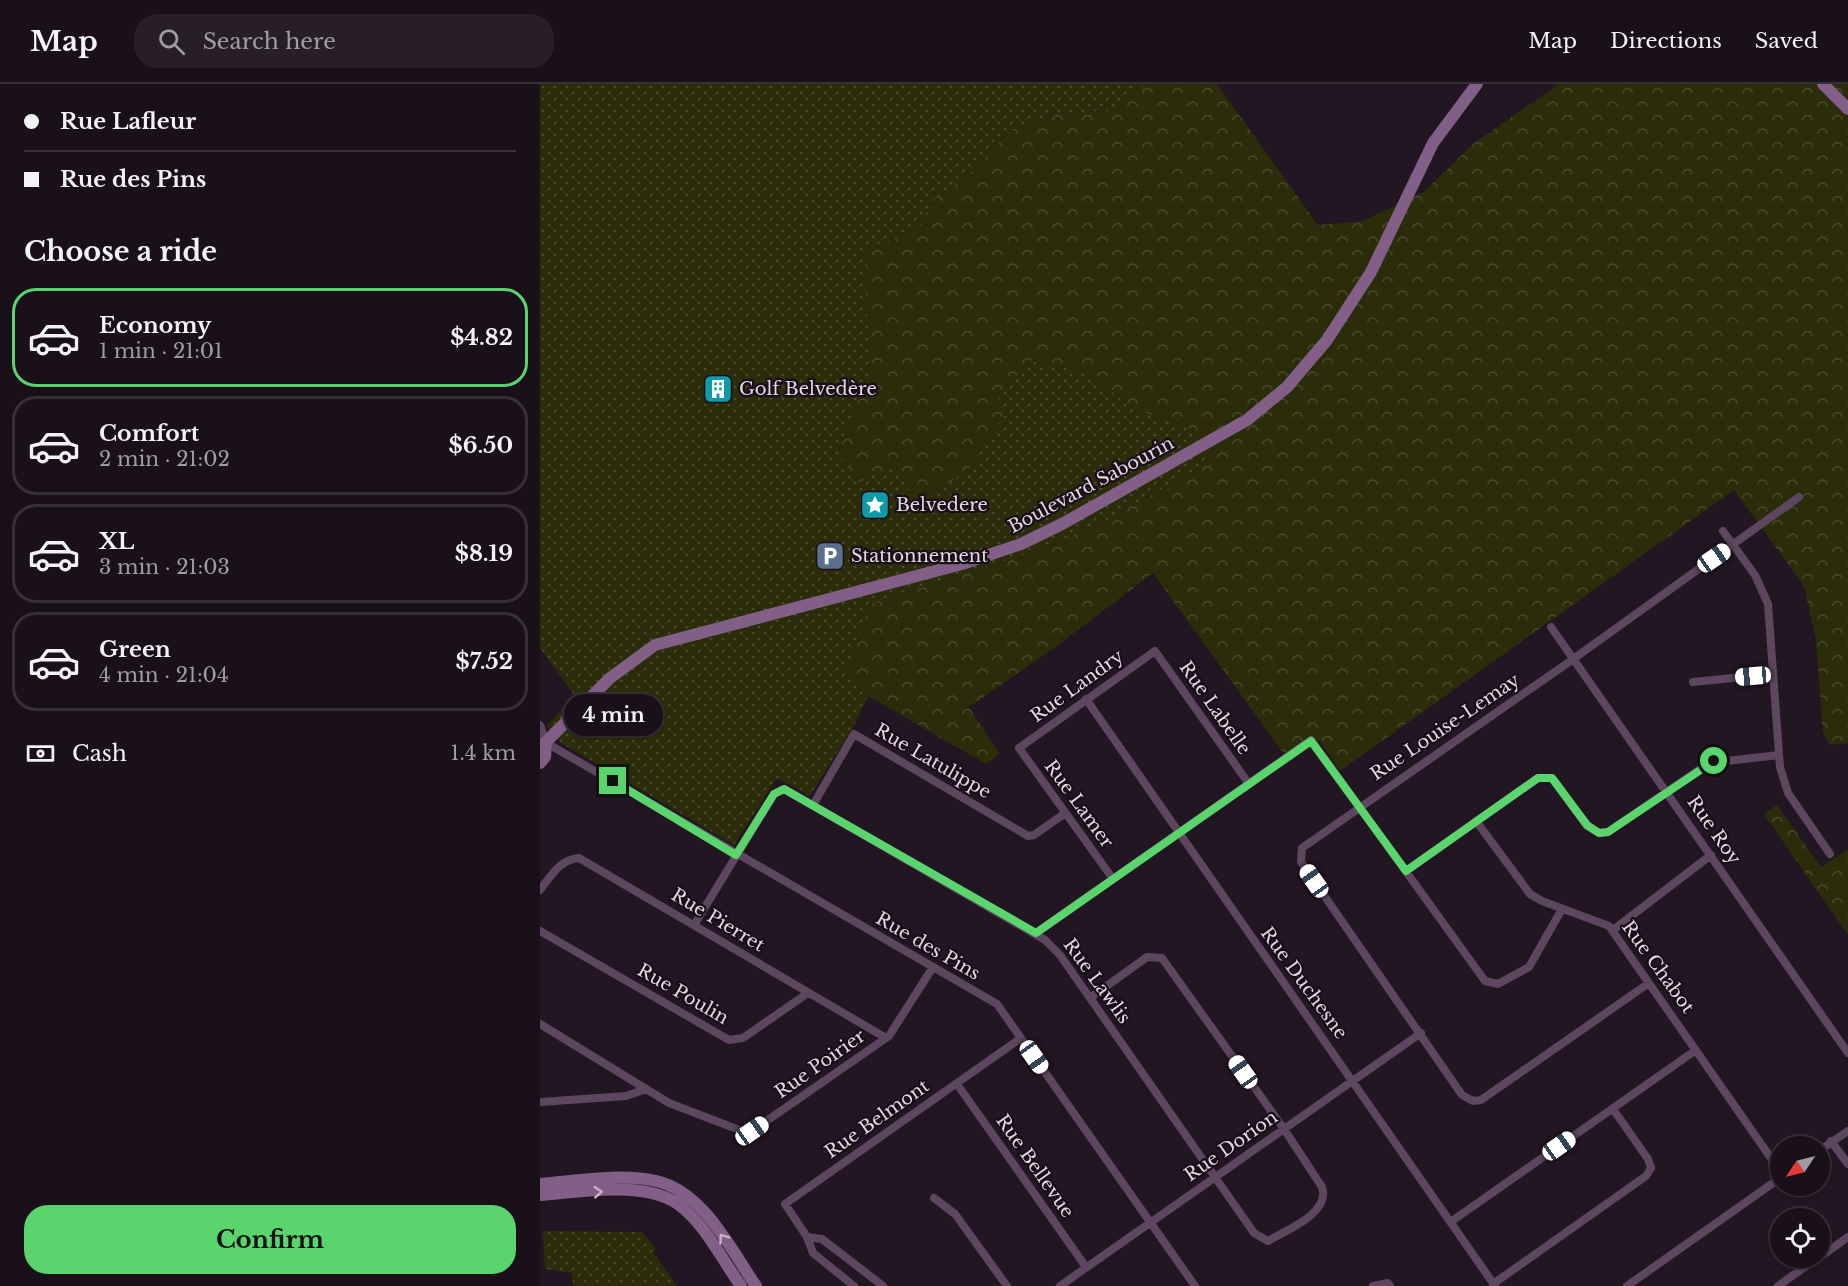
<!DOCTYPE html>
<meta charset="utf-8">
<style>
body{margin:0;font-family:"Libre Baskerville",serif;background:#271e27;color:#f1f3f6;height:100vh;display:flex;flex-direction:column;font-size:22px;white-space:nowrap}
*{box-sizing:border-box;margin:0}
p{font-size:20px;color:#9f9da2}
.icon{flex:none;width:33px;height:33px;fill:none;stroke:currentColor;stroke-width:2;stroke-linecap:round;stroke-linejoin:round}
.map{position:relative;flex:1;overflow:hidden}
.panel{display:flex;flex-direction:column;background:#1a101a;width:540px}
.panel>*{flex:none}
.hud{display:grid;align-content:center;height:132px;padding:0 24px;background:#1a101a}
.needle{width:39px;rotate:235deg}
.controls{position:absolute;left:1230px;top:1052px;display:grid;gap:12px}
.controls a{display:grid;place-items:center;width:60px;height:60px;border-radius:50%;background:#1a101a;box-shadow:0 2px 4px #0004,0 0 0 2px #383039;font-size:30px}
.end{position:absolute;width:27px;height:27px;margin:-14px;border:8px solid #5ad56e;background:#111;box-shadow:0 0 0 3px #111}
.from{border-radius:50%}
.bubble{position:absolute;height:42px;border-radius:21px;background:#1a101a;box-shadow:0 2px 4px #0004,0 0 0 2px #383039;font-size:20px;font-weight:700;line-height:42px;text-align:center}
.car{position:absolute;width:18px;height:36px;margin:-18px -9px;border-radius:8px;box-shadow:0 0 4px 2px #0007;background:linear-gradient(#fff 24%,#345 0 40%,#fff 0 76%,#345 0 86%,#fff 0)}
.hud b{display:flex;align-items:center;gap:21px;height:57px;font-size:22px}
.hud b+b{border-top:2px solid #383039}
.hud i{width:15px;height:15px;background:#f1f3f6}
ul{padding:0;list-style:none}
li{display:flex;align-items:center;gap:18px;height:99px;margin:0 12px 9px;padding:0 12px;border:3px solid #383039;border-radius:24px}
li div{flex:1}
li b{display:block;font-size:22px}
li em{font-style:normal;font-weight:700}
li.active{border-color:#5ad56e}
li>.icon{width:54px;height:54px;stroke-width:1.5}
h2{padding:0 24px;font-size:27px;line-height:72px}
.pay{display:flex;align-items:center;gap:15px;height:66px;padding:0 24px;font-size:22px}
.pay p{margin-inline-start:auto}
.primary-button{display:flex;gap:12px;margin-top:auto;padding:12px 24px}
.primary-button a{flex:1;height:69px;border-radius:24px;background:#5ad56e;color:#111;font-size:24px;font-weight:700;line-height:69px;text-align:center}
header{display:flex;align-items:center;gap:36px;box-sizing:border-box;height:84px;padding:0 30px;background:#1a101a;border-bottom:2px solid #383039}
header strong{font-size:28px}
nav{display:flex;gap:33px;margin-inline-start:auto;font-size:21px}
.search{width:420px;height:54px;background:#271e27;display:flex;align-items:center;gap:15px;box-sizing:border-box;padding:0 21px;border-radius:24px;color:#9f9da2;font-size:22px}
main{display:flex;flex:1;min-height:0}
.map>svg:first-child{display:block}
</style>
<header>
<strong>Map</strong>
<div class="search"><svg class="icon" aria-label="search" viewBox="0 0 24 24"><circle cx="10" cy="10" r="6"/><path d="M15 15l6 6"/></svg>Search here</div>
<nav><a>Map</a><a>Directions</a><a>Saved</a></nav>
</header>
<main>
<section class="panel">
<div class="hud">
<b><i class="from"></i>Rue Lafleur</b>
<b><i></i>Rue des Pins</b>
</div>
<h2>Choose a ride</h2>
<ul>
<li class="active"><svg class="icon" aria-label="car" viewBox="0 0 24 24"><path d="M5 17H2v-5l4-1 3-4h7l3 4 3 1v5h-3M9 17h6M6 11h13"/><circle cx="7" cy="17" r="2"/><circle cx="17" cy="17" r="2"/></svg><div><b>Economy</b><p>1 min · 21:01</p></div><em>$4.82</em></li>
<li><svg class="icon" aria-label="car" viewBox="0 0 24 24"><path d="M5 17H2v-5l4-1 3-4h7l3 4 3 1v5h-3M9 17h6M6 11h13"/><circle cx="7" cy="17" r="2"/><circle cx="17" cy="17" r="2"/></svg><div><b>Comfort</b><p>2 min · 21:02</p></div><em>$6.50</em></li>
<li><svg class="icon" aria-label="car" viewBox="0 0 24 24"><path d="M5 17H2v-5l4-1 3-4h7l3 4 3 1v5h-3M9 17h6M6 11h13"/><circle cx="7" cy="17" r="2"/><circle cx="17" cy="17" r="2"/></svg><div><b>XL</b><p>3 min · 21:03</p></div><em>$8.19</em></li>
<li><svg class="icon" aria-label="car" viewBox="0 0 24 24"><path d="M5 17H2v-5l4-1 3-4h7l3 4 3 1v5h-3M9 17h6M6 11h13"/><circle cx="7" cy="17" r="2"/><circle cx="17" cy="17" r="2"/></svg><div><b>Green</b><p>4 min · 21:04</p></div><em>$7.52</em></li>
</ul>
<div class="pay"><svg class="icon" aria-label="cash" viewBox="0 0 24 24"><path d="M3 7h18v10H3z"/><circle cx="12" cy="12" r="2"/></svg>Cash<p>1.4 km</p></div>
<div class="primary-button"><a>Confirm</a></div>
</section>
<div class="map">
<svg width="1308" height="1202" viewBox="0 0 1308 1202">
<defs>
<pattern id="grass-dots" width="8" height="8" patternUnits="userSpaceOnUse" patternTransform="scale(1.5)"><rect width="8" height="8" fill="#2a2c0a"/><path d="M2 2h.1M6 6h.1" fill="none" stroke="#494a2d" stroke-width="1.8" stroke-linecap="round"/></pattern>
<pattern id="forest-crowns" width="20" height="18" patternUnits="userSpaceOnUse" patternTransform="scale(1.5)"><rect width="20" height="18" fill="#2a2c0a"/><path d="M2 6a3 3 0 1 1 6 0M12 15a3 3 0 1 1 6 0" fill="none" stroke="#494a2d"/></pattern>
</defs>
<rect width="100%" height="100%" fill="#231623"/>
<path fill="url(#grass-dots)" d="M 0,0 L 607,0 L 569,27 L 518,29 L 471,46 L 432,87 L 392,116 L 380,143 L 324,166 L 330,286 L 298,368 L 351,381 L 380,419 L 457,310 L 490,277 L 549,289 L 594,325 L 648,343 L 670,374 L 658,384 L 568,436 L 490,469 L 330,520 L 306,593 L 328,612 L 313,643 L 270,712 L 237,694 L 194,761 L 21,659 L 7,642 L 34,611 L 0,564 Z
M 3,1147 L 102,1148 L 116,1165 L 113,1168 L 137,1202 L 33,1202 L 32,1189 L 5,1185 Z"/>
<path fill="url(#forest-crowns)" d="M 607,0 L 677,0 L 778,141 L 823,137 L 884,108 L 933,60 L 1019,0 L 1308,0 L 1308,659 L 1290,661 L 1283,649 L 1276,556 L 1264,502 L 1194,406 L 800,687 L 779,656 L 749,677 L 613,489 L 514,564 L 429,623 L 460,670 L 446,680 L 328,612 L 306,593 L 330,520 L 490,469 L 568,436 L 658,384 L 669,375 L 648,343 L 594,325 L 549,289 L 491,277 L 457,310 L 466,330 L 429,385 L 379,419 L 351,381 L 319,399 L 298,368 L 330,286 L 324,166 L 380,143 L 392,116 L 432,87 L 471,46 L 518,29 L 569,27 Z
M 1237,721 L 1281,783 L 1308,765 L 1308,851 L 1224,730 Z"/>
<g fill="none" stroke-linecap="round" stroke-linejoin="round">
<path stroke="#5c475f" stroke-width="8" d="M 1183,447 L 1215,491 L 1228,520 L 1240,683 L 1248,709 L 1290,770
M 1011,543 L 1308,969
M 1153,598 L 1233,590
M 546,615 L 955,1202
M 0,641 L 6,658
M 3,657 L 457,920 L 655,1202
M 273,721 L 314,650 L 488,752 L 494,751 L 524,730
M 936,737 L 990,810 L 1002,817 L 1069,842 L 1240,1087
M 866,787 L 998,694 L 1012,694 L 1047,742 L 1059,749 L 1068,748 L 1169,679 L 1239,671
M 573,795 L 479,664 L 615,567 L 709,700
M 0,806 C 12,791 19,776 39,774 L 346,954
M 154,841 L 234,710 L 244,705 L 505,856 L 520,871 L 714,1149 L 728,1157 C 746,1146 791,1129 782,1103 L 744,1045 L 622,874 L 607,873 L 550,914
M 1073,846 L 1171,771
M 0,847 L 189,956 L 203,954 L 268,909
M 496,849 L 771,656 L 945,897 L 958,900 L 989,883 L 1022,825
M 1109,899 L 941,1016 L 933,1017 L 922,1011 L 761,778 L 762,764 L 1029,578 L 1259,413
M 0,940 L 129,1019 L 202,1047 L 212,1047 L 349,952 L 393,883
M 417,1000 L 546,1183
M 0,1018 L 86,1012 L 106,1005
M 1291,1057 L 1308,1080
M 1280,1066 L 1308,1047
M 394,1114 L 415,1130 L 467,1202
M 912,1137 L 1156,966
M 267,1153 L 282,1155 L 343,1202
M 1280,1173 L 1308,1153
M 953,1200 L 1106,1092 L 1111,1084 L 1108,1075 L 1073,1025
M 314,1202 L 273,1169 L 267,1153 L 245,1120 L 481,954
M 520,1202 L 881,949
M 833,1202 L 848,1199 L 850,1202
M 1087,1202 L 1240,1094
M 1238,1202 L 1279,1173"/>
<path stroke="#815f86" stroke-width="12" d="M 1283,0 L 1308,25
M 0,661 L 6,658 L 70,594 L 115,561 L 422,480 L 481,460 L 522,440 L 707,336 L 747,303 L 787,256 L 831,188 L 893,59 L 937,0
M 0,679 L 5,673 L 6,658
M 0,1100 C 37,1097 80,1089 116,1097 C 163,1107 191,1166 216,1202
M 0,1111 C 41,1108 111,1095 143,1124 C 167,1144 183,1177 201,1202"/>
</g>
<defs><path id="oneway-chevron" d="M-2-3.5L2.5 0L-2 3.5" fill="none" stroke-width="1.6" stroke-linecap="round" stroke-linejoin="round" transform="scale(1.5)"/></defs>
<g stroke="#c5b4c6">
<use href="#oneway-chevron" transform="translate(58 1108) rotate(-3)"/>
<use href="#oneway-chevron" transform="translate(183 1154) rotate(-125)"/>
</g>
<g fill="none" stroke-linecap="round" stroke-linejoin="round">
<path stroke="#5ad56e" stroke-width="8" d="M 73,697 L 196,771 L 234,710 L 244,705 L 496,849 L 771,657 L 866,787 L 998,694 L 1012,694 L 1047,741 L 1059,749 L 1068,748 L 1174,677"/>
</g>
<defs>
<g id="building-square" transform="scale(1.5)"><rect x="-9" y="-9" width="18" height="18" rx="4" fill="#0f9aa8" stroke="#1a0d1a"/><path d="M-4-6H4V6H1V3H-1V6H-4ZM-2.5-4.3h1.7v1.8h-1.7ZM.8-4.3h1.7v1.8H.8ZM-2.5-1h1.7V.8h-1.7ZM.8-1h1.7V.8H.8Z" fill="#fff"/></g>
<g id="sight-square" transform="scale(1.5)"><rect x="-9" y="-9" width="18" height="18" rx="4" fill="#0f9aa8" stroke="#1a0d1a"/><path d="M0-6L1.8-2.2L6-1.7L2.9 1.2L3.7 5.4L0 3.3L-3.7 5.4L-2.9 1.2L-6-1.7L-1.8-2.2Z" fill="#fff"/></g>
<g id="parking-square" transform="scale(1.5)"><rect x="-9" y="-9" width="18" height="18" rx="4" fill="#5c6f8a" stroke="#1a0d1a"/><path d="M-3.5-5.5H1a3.5 3.5 0 0 1 0 7H-1V5.5H-3.5ZM-1-3.4V-.6H.8a1.4 1.4 0 0 0 0-2.8Z" fill="#fff"/></g>
</defs>
<g fill-rule="evenodd">
<use href="#building-square" x="178" y="305"/>
<use href="#sight-square" x="335" y="421"/>
<use href="#parking-square" x="290" y="472"/>
</g>
<g text-anchor="middle" dominant-baseline="central" stroke-width="4.5" stroke-linejoin="round" paint-order="stroke">
<g font-size="18" fill="#e2d8e1" stroke="#1a0d1a" text-anchor="start">
<text x="199" y="305">Golf Belvedère</text>
<text x="356" y="421">Belvedere</text>
<text x="311" y="472">Stationnement</text>
</g>
<g font-size="18" fill="#e2d8e1" stroke="#1a0d1a">
<text transform="translate(551 401) rotate(-28)">Boulevard Sabourin</text>
<text transform="translate(537 602) rotate(-36)">Rue Landry</text>
<text transform="translate(675 624) rotate(55)">Rue Labelle</text>
<text transform="translate(905 643) rotate(-34)">Rue Louise-Lemay</text>
<text transform="translate(393 677) rotate(30)">Rue Latulippe</text>
<text transform="translate(539 720) rotate(54)">Rue Lamer</text>
<text transform="translate(1174 746) rotate(55)">Rue Roy</text>
<text transform="translate(178 836) rotate(31)">Rue Pierret</text>
<text transform="translate(388 862) rotate(30)">Rue des Pins</text>
<text transform="translate(1118 883) rotate(54)">Rue Chabot</text>
<text transform="translate(557 897) rotate(54)">Rue Lawlis</text>
<text transform="translate(764 899) rotate(54)">Rue Duchesne</text>
<text transform="translate(143 910) rotate(30)">Rue Poulin</text>
<text transform="translate(280 980) rotate(-35)">Rue Poirier</text>
<text transform="translate(337 1035) rotate(-35)">Rue Belmont</text>
<text transform="translate(691 1062) rotate(-35)">Rue Dorion</text>
<text transform="translate(495 1082) rotate(55)">Rue Bellevue</text>
</g>
</g>
</svg>
<div class="controls">
<a><svg class="needle" viewBox="-14 -14 28 28"><path d="M0-13l5 13h-10z" fill="#e53935"/><path d="M0 13l5-13h-10z" fill="#9f9da2"/></svg></a>
<a><svg class="icon" aria-label="locate" viewBox="0 0 24 24"><circle cx="12" cy="12" r="6"/><path d="M12 2v4M12 18v4M2 12h4M18 12h4"/></svg></a>
</div>
<i class="end from" style="left:1174px;top:677px"></i>
<i class="end" style="left:73px;top:697px"></i>
<div class="bubble" style="left:24px;top:610px;width:99px">4 min</div>
<i class="car" style="left:1174px;top:474px;rotate:55deg"></i>
<i class="car" style="left:1213px;top:592px;rotate:265deg"></i>
<i class="car" style="left:774px;top:797px;rotate:325deg"></i>
<i class="car" style="left:494px;top:973px;rotate:145deg"></i>
<i class="car" style="left:703px;top:988px;rotate:325deg"></i>
<i class="car" style="left:212px;top:1047px;rotate:55deg"></i>
<i class="car" style="left:1019px;top:1062px;rotate:55deg"></i>
</div>
</main>
